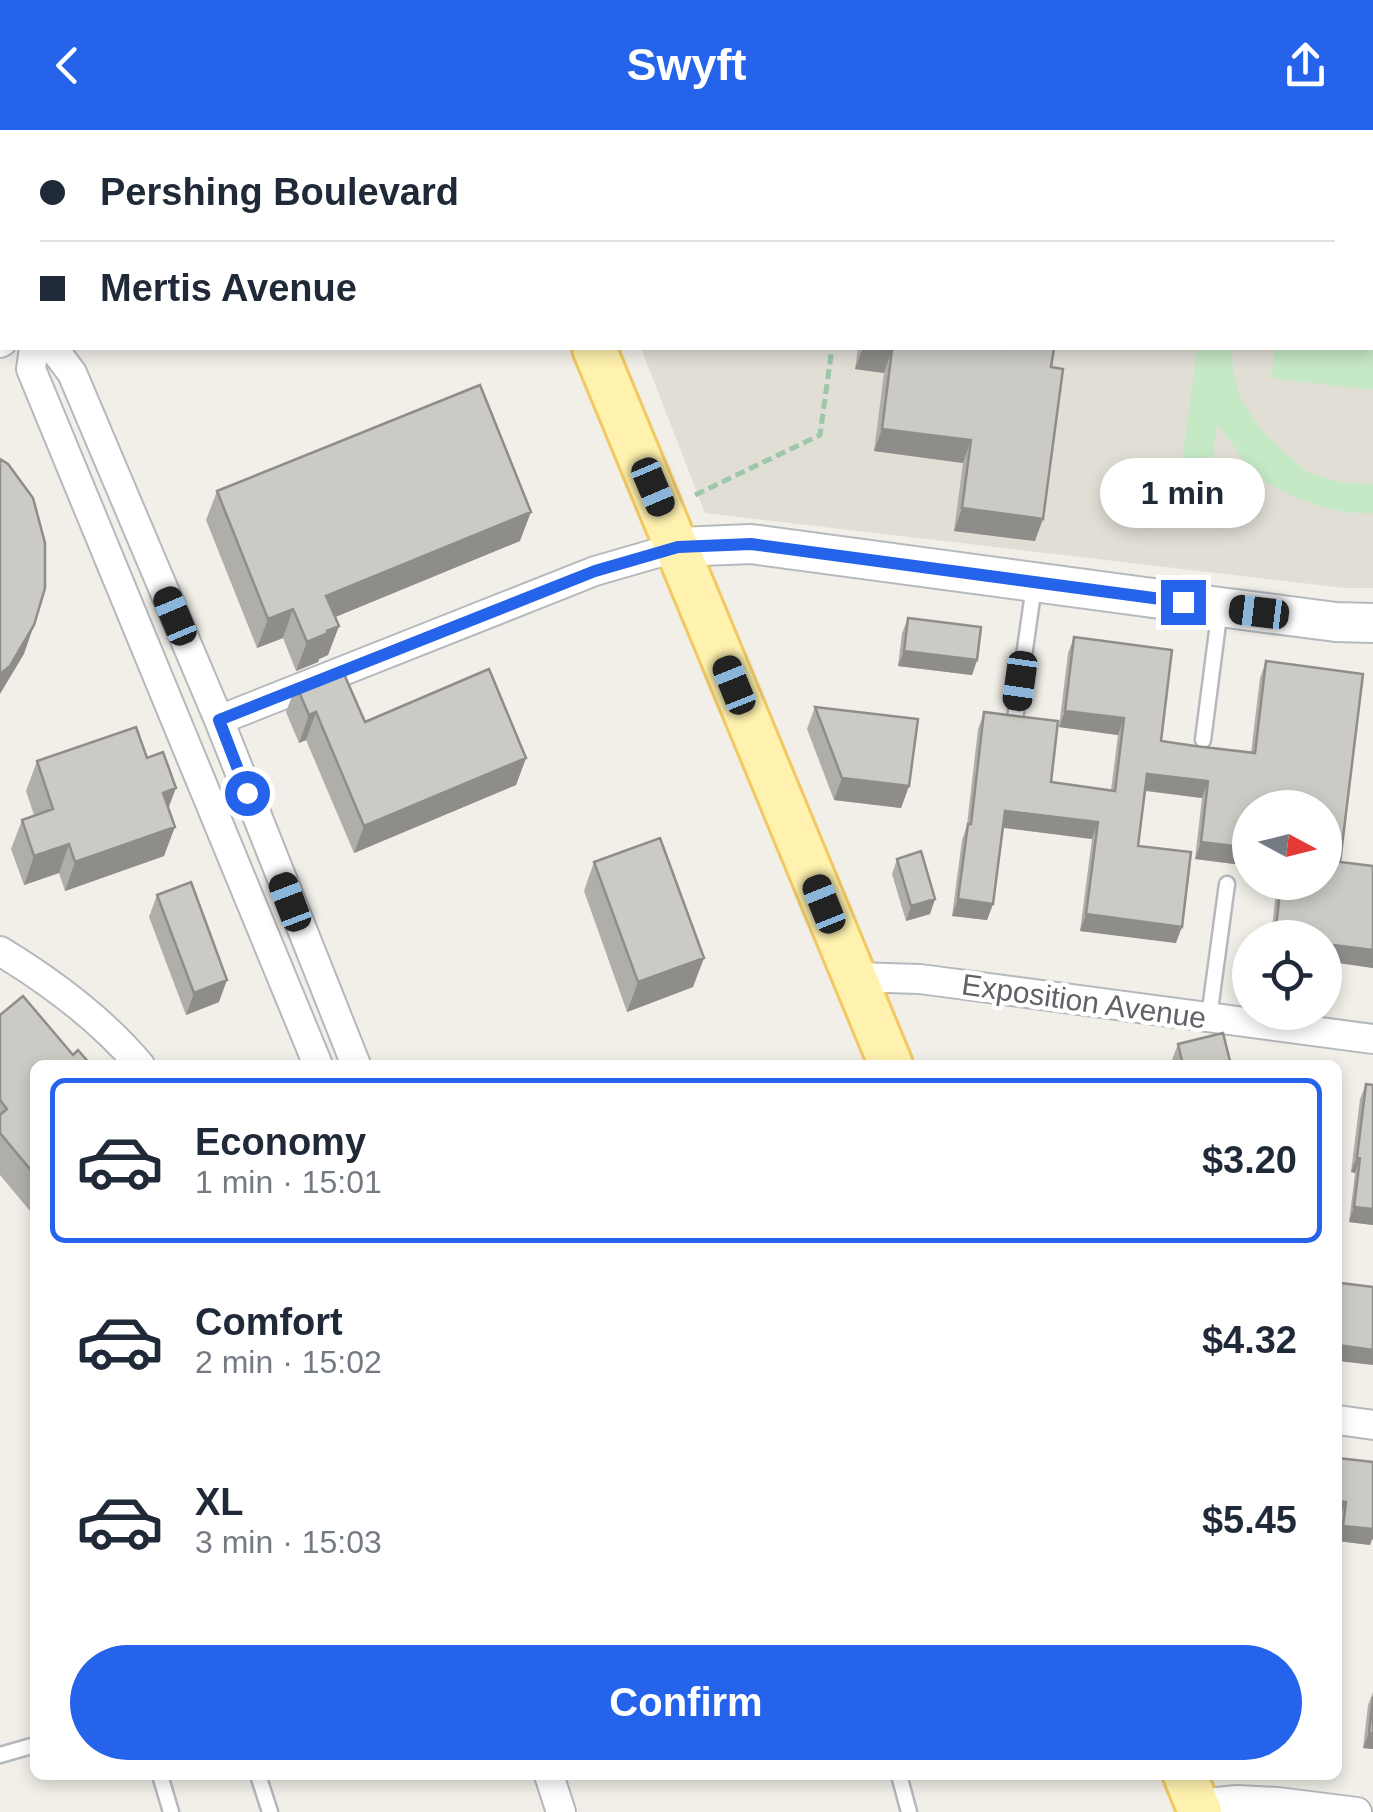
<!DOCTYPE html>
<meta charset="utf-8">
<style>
body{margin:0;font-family:Arial,sans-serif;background:#f6f6f7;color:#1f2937;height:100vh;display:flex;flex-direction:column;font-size:38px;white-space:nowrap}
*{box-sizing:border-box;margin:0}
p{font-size:32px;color:#747a83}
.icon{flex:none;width:55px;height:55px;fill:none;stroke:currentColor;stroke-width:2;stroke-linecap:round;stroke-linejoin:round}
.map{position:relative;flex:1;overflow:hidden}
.details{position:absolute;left:30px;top:930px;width:1312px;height:720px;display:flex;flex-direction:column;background:#fff;border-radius:15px;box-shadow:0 5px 15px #0003}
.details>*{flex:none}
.banner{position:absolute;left:0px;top:0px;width:1375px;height:220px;box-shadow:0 5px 15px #0003;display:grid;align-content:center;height:220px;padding:0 40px;background:#fff}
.needle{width:65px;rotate:97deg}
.fabs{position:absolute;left:1232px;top:660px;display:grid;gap:20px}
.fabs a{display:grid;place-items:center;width:110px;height:110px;border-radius:50%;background:#fff;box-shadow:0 5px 15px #0003;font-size:50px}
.end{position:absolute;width:45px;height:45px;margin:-22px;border:12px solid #2563eb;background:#fff;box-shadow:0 0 0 5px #fff}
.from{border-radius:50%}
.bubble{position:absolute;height:70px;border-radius:35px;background:#fff;box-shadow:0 5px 15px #0003;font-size:32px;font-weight:700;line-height:70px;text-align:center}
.car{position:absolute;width:30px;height:60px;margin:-30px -15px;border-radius:12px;box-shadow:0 0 8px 2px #0007;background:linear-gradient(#222 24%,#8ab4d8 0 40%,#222 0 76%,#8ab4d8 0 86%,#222 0)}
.banner b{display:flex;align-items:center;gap:35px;height:95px;font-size:38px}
.banner b+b{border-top:2px solid #e0e1e3}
.banner i{width:25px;height:25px;background:#1f2937}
ul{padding:18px 0 0;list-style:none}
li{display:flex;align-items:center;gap:30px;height:165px;margin:0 20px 15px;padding:0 20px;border:5px solid transparent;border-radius:15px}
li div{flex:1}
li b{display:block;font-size:38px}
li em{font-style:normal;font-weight:700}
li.on{border-color:#2563eb}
li>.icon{width:90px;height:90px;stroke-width:1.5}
.primary-button{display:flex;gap:20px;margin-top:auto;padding:20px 40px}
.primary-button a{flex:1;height:115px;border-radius:60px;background:#2563eb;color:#fff;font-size:40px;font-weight:700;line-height:115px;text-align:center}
header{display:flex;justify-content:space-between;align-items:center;height:130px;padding:0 40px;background:#2563eb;color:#fff;font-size:45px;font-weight:700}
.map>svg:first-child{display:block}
</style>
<header><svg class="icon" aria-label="back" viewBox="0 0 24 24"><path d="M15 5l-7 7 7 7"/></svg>Swyft<svg class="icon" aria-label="share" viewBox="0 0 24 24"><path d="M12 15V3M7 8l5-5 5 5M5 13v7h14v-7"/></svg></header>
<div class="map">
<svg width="1373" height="1682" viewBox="0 0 1373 1682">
<rect width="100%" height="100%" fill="#f1efe8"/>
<path fill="#e1ded6" d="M 556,0 L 1373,0 L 1373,458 L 1344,458 L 705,383 L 641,218 L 1372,218 L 1372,2 L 557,2 Z"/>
<path fill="#c5e8c5" d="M 1301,0 L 1373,0 L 1373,260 L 1271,248 L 1275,218 L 1372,218 L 1372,2 L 1301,2 Z
M 1197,218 L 1232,218 L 1233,244 L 1243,273 L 1263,303 L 1307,342 L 1334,351 L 1373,354 L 1373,383 C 1339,386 1281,367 1256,344 C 1241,330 1230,309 1217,294 L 1207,366 L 1178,362 Z"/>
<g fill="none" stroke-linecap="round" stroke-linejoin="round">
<g stroke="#b5b8bc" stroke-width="19">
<path id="lane" d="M 847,2 L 849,0
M 1015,589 L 1034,456
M 1203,610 L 1220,478
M 1209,887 L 1227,754
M 0,1625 L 35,1615
M 160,1645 L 171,1682
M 258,1645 L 270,1682
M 899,1645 L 909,1682"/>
</g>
<g stroke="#b5b8bc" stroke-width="32">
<path id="street" d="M 0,117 L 2,123
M 0,213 L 2,212
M 34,218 L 31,239 L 318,935
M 53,218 L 72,243 L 219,590 L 356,935
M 219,590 L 595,441 L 678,417
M 0,821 C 51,852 101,889 140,935
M 854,847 L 920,849 L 1373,909
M 1338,1290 L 1373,1295
M 549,1645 L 561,1682
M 1197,1674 L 1237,1670 L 1278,1672 L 1357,1682"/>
</g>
<g stroke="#b6babf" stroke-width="42">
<path id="secondary" d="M 678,417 L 751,414 L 1220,477 L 1336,492 L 1373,493"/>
</g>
<g stroke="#f2c960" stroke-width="48">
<path id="primary" d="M 506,0 L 507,2
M 594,218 L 891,935
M 1185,1645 L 1200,1682"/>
</g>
<path stroke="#9cc7a9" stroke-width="5" stroke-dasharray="10 5" stroke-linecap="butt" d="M 695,365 L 820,305 L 832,218"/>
<use href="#lane" stroke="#fff" stroke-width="14"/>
<use href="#street" stroke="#fff" stroke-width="28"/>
<use href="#secondary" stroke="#fff" stroke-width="38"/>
<use href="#primary" stroke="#fff2af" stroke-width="42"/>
</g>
<path fill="#afaea9" d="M 858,218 L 1054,218 L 1035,411 L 954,401 L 963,333 L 874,321 L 884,243 L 855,239 Z
M 217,361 L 520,411 L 335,487 L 339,496 L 328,525 L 319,529 L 318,532 L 296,541 L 283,508 L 257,518 L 206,390 Z
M 908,488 L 977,530 L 972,545 L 898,536 L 902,503 Z
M 1074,507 L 1161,611 L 1251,623 L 1260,548 L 1266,531 L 1340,732 L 1373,736 L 1373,838 L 1325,831 L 1325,808 L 1271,808 L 1277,752 L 1325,752 L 1250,678 L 1250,736 L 1195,729 L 1202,668 L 1145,661 L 1138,716 L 1176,813 L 1080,801 L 1092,709 L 1003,698 L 993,774 L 987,790 L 952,786 L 962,710 L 967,695 L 978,599 L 984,582 L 1051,652 L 1111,660 L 1118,605 L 1059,597 L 1068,523 Z
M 296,555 L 365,592 L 526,628 L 516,655 L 354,723 L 306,610 L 299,613 L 286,582 Z
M 815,577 L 909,656 L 901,678 L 834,670 L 807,599 Z
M 147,628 L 168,678 L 164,726 L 65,761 L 59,743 L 24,755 L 11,719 L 22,690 L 34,685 L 26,661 L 37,631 Z
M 897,729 L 935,769 L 930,784 L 906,791 L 892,744 Z
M 594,732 L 693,857 L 627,882 L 584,761 Z
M 157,765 L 219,872 L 186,885 L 149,787 Z
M 0,885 L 91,935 L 35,935 L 35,1087 L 0,1045 Z
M 1178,914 L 1231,935 L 1170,935 Z
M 1366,954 L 1373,955 L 1373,1095 L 1349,1092 L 1355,1043 L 1351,1042 L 1360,969 Z
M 1338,1328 L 1372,1409 L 1370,1415 L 1338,1411 L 1340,1387 L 1338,1387 Z
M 1373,1562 L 1373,1619 L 1363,1618 L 1368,1575 Z"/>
<path fill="#8f8d8a" d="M 1127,0 L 1193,0 L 1192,2 L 1126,2 Z
M 863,218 L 892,220 L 884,243 L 855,239 Z
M 882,299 L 971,310 L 963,333 L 874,321 Z
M 962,378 L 1043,389 L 1035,411 L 954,401 Z
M 531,382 L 520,411 L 316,495 L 326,466 Z
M 293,479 L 283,508 L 257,518 L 268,489 Z
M 34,495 L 24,524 L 0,564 L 0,544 Z
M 339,496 L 328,525 L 319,529 L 318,532 L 296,541 L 307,512 Z
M 904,521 L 977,530 L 972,545 L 898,536 Z
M 1065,581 L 1124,588 L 1118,605 L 1059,597 Z
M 316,582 L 306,610 L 299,613 L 309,585 Z
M 526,628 L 516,655 L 354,723 L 364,696 Z
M 1147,644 L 1208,651 L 1202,668 L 1141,660 Z
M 842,648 L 909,656 L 901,678 L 834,670 Z
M 176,658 L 165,687 L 163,663 Z
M 1005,681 L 1098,692 L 1092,709 L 999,697 Z
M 175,697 L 164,726 L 65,761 L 75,732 Z
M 1201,712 L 1250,718 L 1250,736 L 1195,729 Z
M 69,714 L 59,743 L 24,755 L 34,726 Z
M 935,769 L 930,784 L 906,791 L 911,776 Z
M 958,769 L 993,774 L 987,790 L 952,786 Z
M 1086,784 L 1182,797 L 1176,813 L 1080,801 Z
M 1325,814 L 1373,820 L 1373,838 L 1325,831 Z
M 704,828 L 693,857 L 627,882 L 638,852 Z
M 227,850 L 219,872 L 186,885 L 194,863 Z
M 1357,1027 L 1360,1028 L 1355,1043 L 1351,1042 Z
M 1354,1077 L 1373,1079 L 1373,1095 L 1349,1092 Z
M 1338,1215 L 1373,1220 L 1373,1235 L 1338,1231 Z
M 1338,1371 L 1346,1372 L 1340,1387 L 1338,1387 Z
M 1343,1396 L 1373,1399 L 1373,1410 L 1372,1409 L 1370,1415 L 1338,1411 Z
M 1369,1603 L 1373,1603 L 1373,1619 L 1363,1618 Z"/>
<path fill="#cccac5" stroke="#8f8d8a" stroke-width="2.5" d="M 891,0 L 967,0 L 967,2 L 891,2 Z
M 1044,0 L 1131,0 L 1130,2 L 1044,2 Z
M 871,218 L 993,218 L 1007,219 L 1007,218 L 1054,218 L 1051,237 L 1063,239 L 1043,389 L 962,378 L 971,310 L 882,299 L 892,220 Z
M 480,255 L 531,382 L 326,466 L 339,496 L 327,501 L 328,503 L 307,512 L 293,479 L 268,489 L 217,361 Z
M 0,329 L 8,334 L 33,368 L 45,413 L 45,458 L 34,495 L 10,536 L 0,544 Z
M 908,488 L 981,497 L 977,530 L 904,521 Z
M 1074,507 L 1172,520 L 1161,611 L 1195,616 L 1255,623 L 1266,531 L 1363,544 L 1340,732 L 1373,736 L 1373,820 L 1325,814 L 1325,808 L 1275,807 L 1281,752 L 1325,752 L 1325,678 L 1250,678 L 1250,718 L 1201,712 L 1208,651 L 1147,644 L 1138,716 L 1191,722 L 1182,797 L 1086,784 L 1098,692 L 1005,681 L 993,774 L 958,769 L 968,694 L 971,694 L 984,582 L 1058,591 L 1051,652 L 1115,661 L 1124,588 L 1065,581 Z
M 341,537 L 365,592 L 489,539 L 526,628 L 364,696 L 316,582 L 309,585 L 296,555 Z
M 815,577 L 918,589 L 909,656 L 842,648 Z
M 136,597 L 147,628 L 163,622 L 176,658 L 163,663 L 175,697 L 75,732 L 69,714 L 34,726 L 22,690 L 53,679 L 37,631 Z
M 660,708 L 704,828 L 638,852 L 594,732 Z
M 921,721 L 935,769 L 911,776 L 897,729 Z
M 191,752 L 227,850 L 194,863 L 157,765 Z
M 23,866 L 73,925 L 78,920 L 91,935 L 35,935 L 35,1045 L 0,1003 L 0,985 L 7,979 L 0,970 L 0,885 Z
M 1223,903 L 1231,935 L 1183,935 L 1178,914 Z
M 1366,954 L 1373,955 L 1373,1079 L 1354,1077 L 1360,1028 L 1357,1027 Z
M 1341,1153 L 1373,1157 L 1373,1220 L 1338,1215 L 1338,1157 L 1341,1157 Z
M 1338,1328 L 1373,1332 L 1373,1399 L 1343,1396 L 1346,1372 L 1338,1371 Z
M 1373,1567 L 1373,1603 L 1369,1603 Z"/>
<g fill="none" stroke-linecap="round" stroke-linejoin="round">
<path stroke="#2563eb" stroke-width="12" d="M 247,663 L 219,590 L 595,441 L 678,417 L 751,414 L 1183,472"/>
</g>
<g text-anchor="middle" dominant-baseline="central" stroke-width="9" stroke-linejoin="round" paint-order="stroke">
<g font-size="30" fill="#5f6368" stroke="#fff">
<text transform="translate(1084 871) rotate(8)">Exposition Avenue</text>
</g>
</g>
</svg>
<div class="fabs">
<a><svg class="needle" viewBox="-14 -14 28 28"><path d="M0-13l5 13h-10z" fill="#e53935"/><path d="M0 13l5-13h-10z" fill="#747a83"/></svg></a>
<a><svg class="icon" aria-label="locate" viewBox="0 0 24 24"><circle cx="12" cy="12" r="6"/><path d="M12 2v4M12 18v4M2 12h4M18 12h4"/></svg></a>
</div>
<i class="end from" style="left:247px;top:663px"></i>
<i class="end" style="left:1183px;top:472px"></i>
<div class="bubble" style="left:1100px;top:328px;width:165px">1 min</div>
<i class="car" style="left:653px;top:357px;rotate:157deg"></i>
<i class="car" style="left:1259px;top:482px;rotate:277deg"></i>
<i class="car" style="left:175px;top:486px;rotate:337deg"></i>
<i class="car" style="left:1020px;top:551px;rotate:188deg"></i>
<i class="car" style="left:734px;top:555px;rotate:338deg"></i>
<i class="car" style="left:290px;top:772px;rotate:339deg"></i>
<i class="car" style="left:824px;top:774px;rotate:338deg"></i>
<div class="banner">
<b><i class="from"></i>Pershing Boulevard</b>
<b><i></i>Mertis Avenue</b>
</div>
<section class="details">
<ul>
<li class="on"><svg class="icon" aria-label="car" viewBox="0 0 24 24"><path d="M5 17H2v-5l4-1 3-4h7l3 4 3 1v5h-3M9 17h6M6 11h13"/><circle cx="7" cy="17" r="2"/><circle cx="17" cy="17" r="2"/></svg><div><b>Economy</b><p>1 min · 15:01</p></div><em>$3.20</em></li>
<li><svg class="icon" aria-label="car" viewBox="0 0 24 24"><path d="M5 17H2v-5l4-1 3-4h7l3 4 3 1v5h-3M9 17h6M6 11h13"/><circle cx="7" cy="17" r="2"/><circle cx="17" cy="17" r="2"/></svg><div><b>Comfort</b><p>2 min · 15:02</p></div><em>$4.32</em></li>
<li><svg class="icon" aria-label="car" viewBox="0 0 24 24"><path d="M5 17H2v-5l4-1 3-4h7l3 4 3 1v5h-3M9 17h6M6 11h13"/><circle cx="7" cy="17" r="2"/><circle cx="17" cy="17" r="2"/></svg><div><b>XL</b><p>3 min · 15:03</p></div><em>$5.45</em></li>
</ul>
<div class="primary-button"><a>Confirm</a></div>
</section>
</div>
